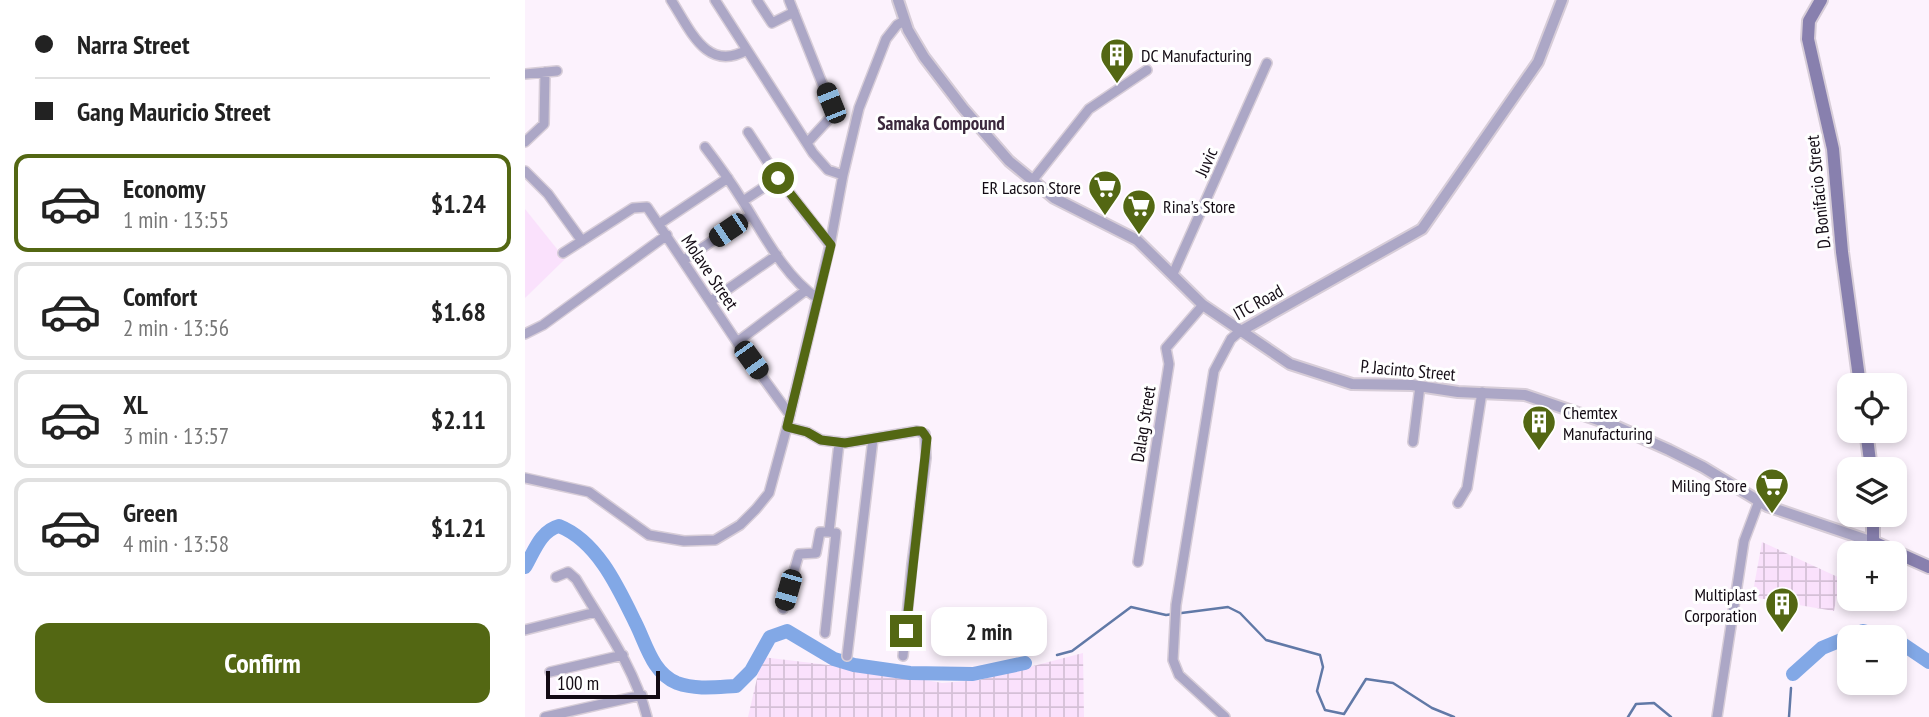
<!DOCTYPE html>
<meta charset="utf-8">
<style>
body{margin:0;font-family:"PT Sans Narrow",sans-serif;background:#f6f6f6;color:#222;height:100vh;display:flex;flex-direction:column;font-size:26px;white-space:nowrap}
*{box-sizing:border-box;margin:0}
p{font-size:23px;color:#767676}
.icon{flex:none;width:38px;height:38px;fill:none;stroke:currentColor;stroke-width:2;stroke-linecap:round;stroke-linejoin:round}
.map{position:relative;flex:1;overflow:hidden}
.drawer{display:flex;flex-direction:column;background:#fff;width:525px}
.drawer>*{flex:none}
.top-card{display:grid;align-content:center;height:154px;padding:0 35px;background:#fff}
.buttons{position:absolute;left:1312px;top:373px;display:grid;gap:14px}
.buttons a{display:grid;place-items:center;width:70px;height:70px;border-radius:14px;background:#fff;box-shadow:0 4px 10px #0003;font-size:35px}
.scale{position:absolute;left:21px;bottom:18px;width:114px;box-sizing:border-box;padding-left:7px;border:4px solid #130b14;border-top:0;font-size:19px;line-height:24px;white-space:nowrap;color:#130b14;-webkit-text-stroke:5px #fff;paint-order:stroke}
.end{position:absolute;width:32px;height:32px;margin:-16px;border:9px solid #536713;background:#fff;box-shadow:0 0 0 4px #fff}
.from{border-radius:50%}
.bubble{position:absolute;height:49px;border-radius:14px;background:#fff;box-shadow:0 4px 10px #0003;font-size:23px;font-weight:800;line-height:49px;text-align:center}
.car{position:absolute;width:21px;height:42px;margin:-21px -10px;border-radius:9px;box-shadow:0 0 5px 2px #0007;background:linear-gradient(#222 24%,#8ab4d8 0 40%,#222 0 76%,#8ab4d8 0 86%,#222 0)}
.top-card b{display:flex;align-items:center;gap:24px;height:66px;font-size:26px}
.top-card b+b{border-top:2px solid #e0e0e0}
.top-card i{width:18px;height:18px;background:#222}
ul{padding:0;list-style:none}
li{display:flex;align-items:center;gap:21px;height:98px;margin:0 14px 10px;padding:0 21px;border:4px solid #e0e0e0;border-radius:14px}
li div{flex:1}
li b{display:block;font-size:26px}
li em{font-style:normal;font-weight:800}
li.selected{border-color:#536713}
li>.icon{width:63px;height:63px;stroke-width:1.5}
.cta{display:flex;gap:14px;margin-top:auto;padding:14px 35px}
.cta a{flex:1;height:80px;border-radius:14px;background:#536713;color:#fff;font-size:28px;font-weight:800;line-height:80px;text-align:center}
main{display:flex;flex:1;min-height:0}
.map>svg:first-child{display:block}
</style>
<main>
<section class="drawer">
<div class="top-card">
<b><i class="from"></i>Narra Street</b>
<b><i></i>Gang Mauricio Street</b>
</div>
<ul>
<li class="selected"><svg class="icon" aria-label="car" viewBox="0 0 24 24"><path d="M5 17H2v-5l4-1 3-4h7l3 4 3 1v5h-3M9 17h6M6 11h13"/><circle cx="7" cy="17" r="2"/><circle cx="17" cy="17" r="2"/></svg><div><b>Economy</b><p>1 min · 13:55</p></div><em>$1.24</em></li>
<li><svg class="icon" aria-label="car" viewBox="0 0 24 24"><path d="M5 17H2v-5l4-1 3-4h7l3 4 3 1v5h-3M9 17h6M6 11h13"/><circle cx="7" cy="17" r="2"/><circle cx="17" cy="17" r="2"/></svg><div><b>Comfort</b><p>2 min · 13:56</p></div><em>$1.68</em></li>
<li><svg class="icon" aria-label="car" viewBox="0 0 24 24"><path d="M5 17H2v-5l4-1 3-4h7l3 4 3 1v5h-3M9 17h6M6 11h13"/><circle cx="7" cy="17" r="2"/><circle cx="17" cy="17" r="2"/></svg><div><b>XL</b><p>3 min · 13:57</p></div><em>$2.11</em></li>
<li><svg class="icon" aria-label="car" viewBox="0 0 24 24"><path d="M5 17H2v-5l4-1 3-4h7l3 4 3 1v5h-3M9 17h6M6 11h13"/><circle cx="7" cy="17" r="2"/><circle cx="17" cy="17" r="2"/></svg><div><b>Green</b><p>4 min · 13:58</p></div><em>$1.21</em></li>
</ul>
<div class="cta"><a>Confirm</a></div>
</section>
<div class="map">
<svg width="1404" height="717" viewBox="0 0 1404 717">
<defs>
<pattern id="industrial-grid" width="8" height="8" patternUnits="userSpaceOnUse" patternTransform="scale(1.75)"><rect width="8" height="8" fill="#fae1fc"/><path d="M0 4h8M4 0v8" fill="none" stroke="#d5c0d7"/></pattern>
</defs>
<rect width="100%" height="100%" fill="#fcf2fd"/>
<path fill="#fae1fc" d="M 0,209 L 40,259 L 0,298 Z"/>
<path fill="url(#industrial-grid)" d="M 1237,542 L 1315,578 L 1309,611 L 1227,597 Z
M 558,653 L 559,717 L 223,717 L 237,657 L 345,670 L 417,683 L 454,680 Z"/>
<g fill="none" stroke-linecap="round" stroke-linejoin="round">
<path stroke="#6179a7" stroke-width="2.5" d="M 532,655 L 547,651 L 606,607 L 641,615 L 703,607 L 715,613 L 741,640 L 795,655 L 798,667 L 792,691 L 800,710 L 819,714 L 841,679 L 868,683 L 907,708 L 929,717
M 1103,717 L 1111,704 L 1129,703 L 1146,717
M 1264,717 L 1266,688"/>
<path stroke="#82a8e6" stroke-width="14" d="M 0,567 C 9,552 15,531 34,526 C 72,541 93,587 110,622 C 121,643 127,673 152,683 C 171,690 192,687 211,686 L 226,671 L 245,637 L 262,631 L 309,659 L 329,665 L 385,673 L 448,674 L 500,663
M 1370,639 L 1404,662
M 1268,674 L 1297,648 L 1338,631 L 1361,637"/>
<g stroke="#d7cdd8" stroke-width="12">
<path id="minor" d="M 146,0 C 165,29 181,73 222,50
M 190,0 L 288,153 L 303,170 L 318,175
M 232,0 L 247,23 L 269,12
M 264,0 L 307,108 L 305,118 L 282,143
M 0,74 L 32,71
M 223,132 L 253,178 L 305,245
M 0,142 L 19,124 L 20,72
M 180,147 C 193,164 206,182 217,200 C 238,233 259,276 292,298
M 0,171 L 23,194 L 57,241
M 507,181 L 564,109 L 622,70
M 218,201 L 253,178
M 134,224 L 203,178
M 38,253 L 108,208 L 122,207 L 212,342 L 265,415
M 159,260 L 226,215
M 648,274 L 742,63
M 186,301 L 252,255
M 0,334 L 18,325 L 142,235
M 212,342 L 280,291
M 262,427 L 282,432 L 296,440 L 320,443 L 392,431 L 400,434 L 401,458 L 387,564 L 378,656
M 888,442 L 895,386
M 0,478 L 64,492 L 124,535 L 159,541 L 190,540 L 215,525 L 231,509 L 244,493 L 262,427 L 305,245 L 318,175 L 334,108 L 361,39 L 372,25 L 379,21
M 933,503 L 942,488 L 957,392
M 613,562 L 644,364 L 641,348 L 678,305
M 31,577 L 43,572 L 51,579 C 77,623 109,666 122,717
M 258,609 L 274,554 L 291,553 L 295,532 L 304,532
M 0,630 L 71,612
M 300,633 L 311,533 L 304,532 L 314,443
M 322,656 L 348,439
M 25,672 L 98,655
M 20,717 L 117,695
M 700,717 L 654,675 L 648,660 L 651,605 L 689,371 L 706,339 L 714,332
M 1192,717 L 1219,541 L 1234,501"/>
</g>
<g stroke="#d7cdd8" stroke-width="14">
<path id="tertiary" d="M 373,0 L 383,30 L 399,57 L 438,108 L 484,161 L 529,198 L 612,240 L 678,305 L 765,364 L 827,384 L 887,385 L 933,392 L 1000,395 L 1088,425 L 1144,450 L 1178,467 L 1242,506 L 1348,542
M 714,332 L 897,229 L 1013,62 L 1037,0"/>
</g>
<g stroke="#d7cdd8" stroke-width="16">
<path id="secondary" d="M 1296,0 L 1284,21 L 1283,39 L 1308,149 L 1317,252 L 1335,385
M 1341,430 L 1346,469
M 1348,514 L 1348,542 L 1404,567"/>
</g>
<use href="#minor" stroke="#aca7c6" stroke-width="9"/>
<use href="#tertiary" stroke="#aca7c6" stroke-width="10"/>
<use href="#secondary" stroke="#8880ae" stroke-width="12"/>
</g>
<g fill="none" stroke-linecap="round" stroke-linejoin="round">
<path stroke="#536713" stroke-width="9" d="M 253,178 L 306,245 L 262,427 L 282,432 L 296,440 L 320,443 L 392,431 L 397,431 L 402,438 L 381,631"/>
</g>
<defs>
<g id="building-pin" transform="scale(1.75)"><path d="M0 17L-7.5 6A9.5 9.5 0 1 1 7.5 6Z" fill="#536713" stroke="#fff"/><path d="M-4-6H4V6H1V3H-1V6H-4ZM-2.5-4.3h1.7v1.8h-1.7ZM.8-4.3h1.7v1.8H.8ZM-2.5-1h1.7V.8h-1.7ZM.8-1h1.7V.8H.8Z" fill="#fff"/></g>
<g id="supermarket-pin" transform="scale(1.75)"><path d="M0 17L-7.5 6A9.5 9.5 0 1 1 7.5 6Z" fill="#536713" stroke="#fff"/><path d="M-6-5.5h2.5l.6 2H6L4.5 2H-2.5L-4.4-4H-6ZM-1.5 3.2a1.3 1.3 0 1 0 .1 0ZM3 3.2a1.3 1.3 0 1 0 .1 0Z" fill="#fff"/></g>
</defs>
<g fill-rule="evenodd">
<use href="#building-pin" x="592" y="55"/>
<use href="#supermarket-pin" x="580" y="187"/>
<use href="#supermarket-pin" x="614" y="206"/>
<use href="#building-pin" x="1014" y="422"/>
<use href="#supermarket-pin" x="1247" y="485"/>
<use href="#building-pin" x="1257" y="604"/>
</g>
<g text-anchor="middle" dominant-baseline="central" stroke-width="6" stroke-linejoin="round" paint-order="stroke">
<g font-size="18" fill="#130b14" stroke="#fff" text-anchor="start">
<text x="616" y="55">DC Manufacturing</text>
<text x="556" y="187" text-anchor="end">ER Lacson Store</text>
<text x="638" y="206">Rina's Store</text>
<text x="1038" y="412">Chemtex<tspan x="1038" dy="21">Manufacturing</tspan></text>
<text x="1222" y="485" text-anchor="end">Miling Store</text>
<text x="1232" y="594" text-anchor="end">Multiplast<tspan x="1232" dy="21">Corporation</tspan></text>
</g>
<g font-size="18" fill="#130b14" stroke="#fff">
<text transform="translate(681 162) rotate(-66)">Juvic</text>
<text transform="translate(1293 192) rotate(-96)">D. Bonifacio Street</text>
<text transform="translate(185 272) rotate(56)">Molave Street</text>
<text transform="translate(733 302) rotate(-29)">ITC Road</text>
<text transform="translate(883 370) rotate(5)">P. Jacinto Street</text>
<text transform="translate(618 424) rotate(-81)">Dalag Street</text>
</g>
<g font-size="19" font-weight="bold" fill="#3b283d" stroke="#fff">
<text x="416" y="123">Samaka Compound</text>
</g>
</g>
</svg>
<div class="buttons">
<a><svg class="icon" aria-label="locate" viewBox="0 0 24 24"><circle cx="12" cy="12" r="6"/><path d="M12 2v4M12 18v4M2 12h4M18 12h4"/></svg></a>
<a><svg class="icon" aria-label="layers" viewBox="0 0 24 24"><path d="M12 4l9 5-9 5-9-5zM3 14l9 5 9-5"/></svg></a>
<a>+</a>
<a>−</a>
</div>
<div class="scale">100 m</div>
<i class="end from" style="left:253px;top:178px"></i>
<i class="end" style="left:381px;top:631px"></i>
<div class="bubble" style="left:406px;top:607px;width:116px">2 min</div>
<i class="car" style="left:306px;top:103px;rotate:338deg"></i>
<i class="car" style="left:203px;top:230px;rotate:236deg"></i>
<i class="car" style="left:226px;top:360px;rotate:144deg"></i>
<i class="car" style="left:263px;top:590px;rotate:196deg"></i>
</div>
</main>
